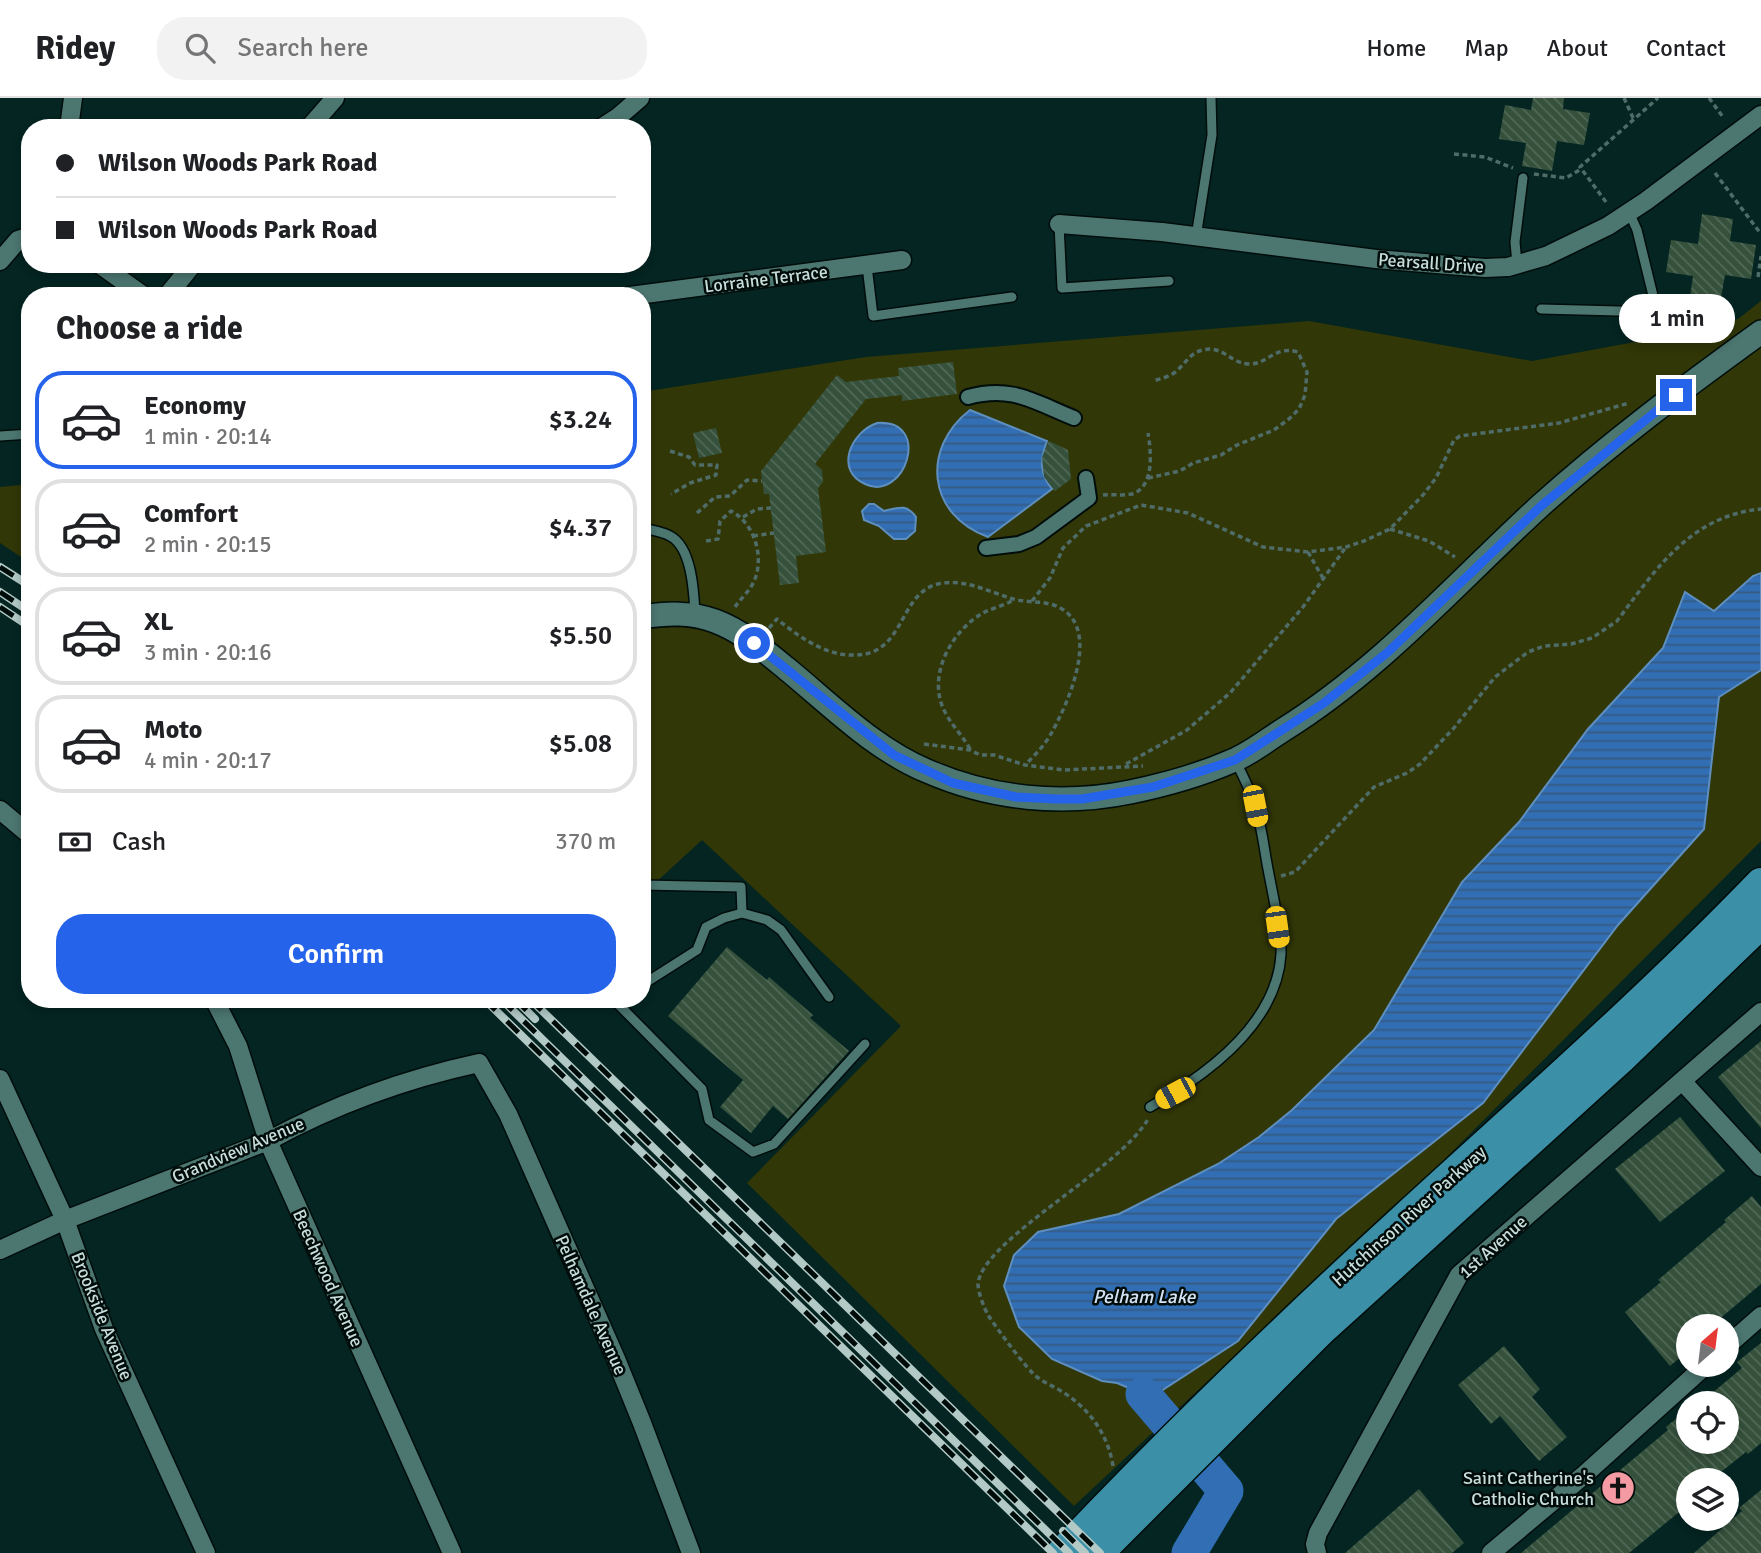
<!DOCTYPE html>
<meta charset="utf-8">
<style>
body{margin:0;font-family:Signika,sans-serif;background:#f2f2f2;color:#202124;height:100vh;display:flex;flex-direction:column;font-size:26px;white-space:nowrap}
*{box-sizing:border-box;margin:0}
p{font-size:23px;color:#757577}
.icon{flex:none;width:38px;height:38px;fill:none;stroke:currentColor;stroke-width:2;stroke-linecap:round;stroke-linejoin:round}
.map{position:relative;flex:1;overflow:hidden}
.drawer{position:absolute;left:21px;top:189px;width:630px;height:721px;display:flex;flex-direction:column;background:#fff;border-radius:28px;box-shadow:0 4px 10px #0003}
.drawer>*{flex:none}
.top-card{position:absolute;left:21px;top:21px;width:630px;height:154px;border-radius:28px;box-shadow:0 4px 10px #0003;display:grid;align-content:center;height:154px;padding:0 35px;background:#fff}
.needle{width:46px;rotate:28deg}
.fabs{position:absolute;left:1676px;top:1216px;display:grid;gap:14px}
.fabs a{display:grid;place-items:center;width:63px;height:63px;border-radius:50%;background:#fff;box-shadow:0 4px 10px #0003;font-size:35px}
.end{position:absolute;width:32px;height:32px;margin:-16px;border:9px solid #2563eb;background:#fff;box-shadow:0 0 0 4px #fff}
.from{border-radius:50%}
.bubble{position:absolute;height:49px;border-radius:24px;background:#fff;box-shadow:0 4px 10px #0003;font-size:23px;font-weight:600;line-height:49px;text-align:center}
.car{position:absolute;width:21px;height:42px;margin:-21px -10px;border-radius:9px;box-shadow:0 0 5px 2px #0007;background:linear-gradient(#f5c518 24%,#345 0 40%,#f5c518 0 76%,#345 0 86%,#f5c518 0)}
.top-card b{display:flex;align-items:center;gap:24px;height:66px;font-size:26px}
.top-card b+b{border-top:2px solid #e0e0e0}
.top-card i{width:18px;height:18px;background:#202124}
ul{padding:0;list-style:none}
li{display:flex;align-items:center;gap:21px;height:98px;margin:0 14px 10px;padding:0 21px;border:4px solid #e0e0e0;border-radius:28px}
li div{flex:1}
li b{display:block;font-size:26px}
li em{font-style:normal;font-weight:600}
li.current{border-color:#2563eb}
li>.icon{width:63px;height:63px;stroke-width:1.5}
h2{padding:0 35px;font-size:32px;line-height:84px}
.pay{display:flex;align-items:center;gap:18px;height:77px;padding:0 35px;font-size:26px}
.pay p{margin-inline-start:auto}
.primary-button{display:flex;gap:14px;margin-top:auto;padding:14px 35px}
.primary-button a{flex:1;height:80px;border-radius:28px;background:#2563eb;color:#fff;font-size:28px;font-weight:600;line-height:80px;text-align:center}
header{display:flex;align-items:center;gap:42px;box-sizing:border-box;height:98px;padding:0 35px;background:#fff;border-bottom:2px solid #e0e0e0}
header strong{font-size:33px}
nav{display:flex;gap:38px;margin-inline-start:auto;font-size:24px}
.search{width:490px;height:63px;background:#f2f2f2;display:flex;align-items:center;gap:18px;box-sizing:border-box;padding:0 24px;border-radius:28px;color:#757577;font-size:26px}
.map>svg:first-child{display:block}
</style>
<header>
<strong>Ridey</strong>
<div class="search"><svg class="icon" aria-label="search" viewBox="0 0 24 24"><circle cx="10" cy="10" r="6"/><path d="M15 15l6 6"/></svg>Search here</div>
<nav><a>Home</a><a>Map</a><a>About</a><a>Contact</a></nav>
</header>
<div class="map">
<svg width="1761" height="1455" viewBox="0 0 1761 1455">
<defs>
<pattern id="water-rules" width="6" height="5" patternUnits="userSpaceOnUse" patternTransform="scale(1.75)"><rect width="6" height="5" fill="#316eb4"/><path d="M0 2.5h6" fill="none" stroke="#365a80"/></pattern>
<pattern id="building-back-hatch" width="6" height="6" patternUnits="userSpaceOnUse" patternTransform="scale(1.75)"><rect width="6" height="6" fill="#35503b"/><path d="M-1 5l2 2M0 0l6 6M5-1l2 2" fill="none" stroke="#516957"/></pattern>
</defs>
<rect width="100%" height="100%" fill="#042522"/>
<path fill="#313707" d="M 1761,203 L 1761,743 L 1440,1066 L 1074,1408 L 747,1085 L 901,928 L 702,742 L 642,797 L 642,294 L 866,259 L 1309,223 L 1532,263 L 1651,241 L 1738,221 Z
M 30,386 L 30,465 L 0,445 L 0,389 Z"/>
<path fill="url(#water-rules)" stroke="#5e8fbf" stroke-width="2" d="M 970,312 L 1047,343 C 1040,362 1039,375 1052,391 L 988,439 C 927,417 921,350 970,312 Z
M 877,325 C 933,321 905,405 865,386 C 834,372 851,334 877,325 Z
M 869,406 L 874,406 L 884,413 C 898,410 906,405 916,419 L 915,433 L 906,441 L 894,441 L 879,428 L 864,422 L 862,413 Z
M 1761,475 L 1761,572 L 1719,599 L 1704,731 L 1618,827 L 1483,1005 L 1336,1121 L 1238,1243 L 1161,1293 L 1143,1296 L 1117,1285 L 1102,1283 L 1052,1261 L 1019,1229 L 1004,1188 L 1014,1157 L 1038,1134 L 1119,1116 L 1218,1066 L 1259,1039 L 1292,1012 L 1374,932 L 1462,784 L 1519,724 L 1588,631 L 1663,550 L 1685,494 L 1714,513 L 1753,478 Z"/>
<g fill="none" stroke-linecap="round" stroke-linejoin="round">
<path stroke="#316eb4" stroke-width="35" d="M 1143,1296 L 1226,1393 L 1189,1455"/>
</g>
<path fill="url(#building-back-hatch)" d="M 1533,0 L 1564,0 L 1563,11 L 1590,15 L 1584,47 L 1557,43 L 1552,73 L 1522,68 L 1526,45 L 1499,41 L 1505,7 L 1531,12 Z
M 1702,116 L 1733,121 L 1730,143 L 1756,147 L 1751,181 L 1725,177 L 1719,211 L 1689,206 L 1693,178 L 1666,174 L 1671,142 L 1698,146 Z
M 953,264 L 957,296 L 902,303 L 902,297 L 866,301 L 815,366 L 822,372 L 823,384 L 818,390 L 826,454 L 796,458 L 799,485 L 780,487 L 769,396 L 764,396 L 761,373 L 837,277 L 846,284 L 899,278 L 898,270 Z
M 716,330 L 722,355 L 699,360 L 693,335 Z
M 1049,343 L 1068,352 L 1071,381 L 1055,393 L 1044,379 L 1042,359 Z
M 727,849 L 767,882 L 769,879 L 813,917 L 810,920 L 849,953 L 788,1021 L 773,1008 L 751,1035 L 720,1009 L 743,982 L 668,918 Z
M 1761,943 L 1761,1030 L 1718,979 Z
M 1680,1019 L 1725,1073 L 1660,1124 L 1615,1071 Z
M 1752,1098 L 1761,1109 L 1761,1186 L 1711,1228 L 1689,1228 L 1689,1252 L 1670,1268 L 1625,1214 L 1661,1184 L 1658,1182 L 1726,1124 L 1724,1122 Z
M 1761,1245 L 1761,1345 L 1748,1356 L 1746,1354 L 1711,1382 L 1689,1382 L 1689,1406 L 1629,1455 L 1521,1455 L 1668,1332 L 1666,1329 L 1689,1310 L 1689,1344 L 1727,1344 L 1727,1306 L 1699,1306 L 1742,1270 L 1737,1264 Z
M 1504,1248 L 1540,1291 L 1532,1299 L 1567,1339 L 1539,1363 L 1500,1318 L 1491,1326 L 1458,1287 Z
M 1419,1391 L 1464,1445 L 1452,1455 L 1345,1455 Z
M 1761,1392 L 1761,1455 L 1694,1455 L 1742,1413 L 1739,1410 Z"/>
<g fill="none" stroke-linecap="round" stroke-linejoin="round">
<g stroke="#000d0b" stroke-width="12">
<path id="service" d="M 1059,126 L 1062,190 L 1169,183
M 1196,139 L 1212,37 L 1211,0
M 1517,166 L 1515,144 L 1523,80
M 867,168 L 873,218 L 1012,199
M 1541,211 L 1657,214 L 1637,132 L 1629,114
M 0,338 L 30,336
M 642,436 L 648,431 C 655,433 664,434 670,438 C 692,449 694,495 695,516
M 642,787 L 741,789 L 742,815
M 642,887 L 697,852 L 706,829 L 724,820 L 742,815 L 767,822 L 781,832 L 829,899
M 621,901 L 617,905 L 702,991 L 709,1022 L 753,1054 L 774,1046 L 865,946
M 1150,1009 C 1205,978 1277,926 1281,856 C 1282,836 1272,793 1268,771 C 1264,751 1262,728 1255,708 C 1251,693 1243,678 1236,664"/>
</g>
<g stroke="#000d0b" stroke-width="18">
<path id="pedestrian" d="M 968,299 C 1012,287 1034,304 1074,320
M 986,450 L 1019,446 L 1036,439 L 1089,400 L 1086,380"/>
</g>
<g stroke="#000d0b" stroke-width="21">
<path id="minor" d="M 69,30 L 73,0
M 309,30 L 335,0
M 601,30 L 618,19 L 640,0
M 1059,126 L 1162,134 L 1376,161 L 1485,170 L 1508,169 L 1546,158 L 1608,128 L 1646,103 L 1761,17
M 0,163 L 18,142 L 30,138
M 99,166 L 144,198
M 167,198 L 193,166
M 630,198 L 902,162
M 0,712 L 30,737
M 214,901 L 238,948 L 268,1043 L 452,1455
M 0,981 L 65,1122 L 104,1231 L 206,1455
M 1682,983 L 1761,1069
M 0,1152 L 65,1122 L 268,1043 C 334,1007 405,981 479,965 L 508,1016 L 616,1261 L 642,1325 L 691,1455
M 1727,1248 L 1761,1218
M 1317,1455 L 1315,1446 L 1318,1435 L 1459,1177 L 1761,914
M 1491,1455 L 1584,1377 L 1706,1267"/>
</g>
<g stroke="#000d0b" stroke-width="26">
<path id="tertiary" d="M 642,519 C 667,515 691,514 715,523 C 742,533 765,553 787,571 C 831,607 874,651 927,673 C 991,701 1062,708 1130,694 C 1164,687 1200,677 1232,663 C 1250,656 1267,642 1283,632 C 1381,571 1456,485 1540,408 C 1610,345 1685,289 1761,234"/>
</g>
<g stroke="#000d0b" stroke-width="35">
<path id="motorway" d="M 1063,1455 C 1173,1339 1289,1227 1407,1119 C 1526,1010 1648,903 1761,786
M 1097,1455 L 1319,1233 L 1620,960 L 1761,824"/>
</g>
<path stroke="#4f6c69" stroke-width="3.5" stroke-dasharray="5 3.5" stroke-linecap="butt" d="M 1624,0 L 1634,22
M 1709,0 L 1723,19
M 1454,56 L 1485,59 L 1513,70
M 1715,75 L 1761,136
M 1534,76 L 1566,80 L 1581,71
M 1606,104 L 1580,69 L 1658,0
M 1758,179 L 1761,158
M 670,353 L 689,359 L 695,367 L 717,367 L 716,377 L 690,385 L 671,396
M 1148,380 L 1180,373 L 1193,365 L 1221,357 L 1237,347 L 1274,332 L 1289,321 L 1299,311 L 1305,297 L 1307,274 L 1298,254 C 1274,247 1268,267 1248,266 C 1230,265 1223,247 1203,252 C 1189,255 1185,267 1174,275 C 1168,279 1160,281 1153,283
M 1103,397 C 1112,396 1123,398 1132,396 C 1155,389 1151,353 1148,335
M 697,415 L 715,399 L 730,398 L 747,382 L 762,383
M 743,419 L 757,411 L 771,410
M 1390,431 L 1429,443 L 1455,459
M 753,438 L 774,435
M 706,443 L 718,441 L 720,423 L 731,413 C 754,425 764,457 755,481 C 751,492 741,500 735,509
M 1308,454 L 1324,482
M 1032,503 L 1050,480 L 1063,450 L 1086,428 L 1141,407 L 1188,415 L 1263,449 L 1308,454 L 1346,449 L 1364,443 L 1390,431 L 1423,397 L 1436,380 L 1454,342 L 1460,338 L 1559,325 L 1629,305
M 769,530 L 777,521 C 798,538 824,557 852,557 C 906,559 897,496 938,486 C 963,480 987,493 1010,500 C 1027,506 1046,501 1062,511 C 1100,534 1068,605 1052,634 C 1045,647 1035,657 1025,667
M 924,646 L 970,652 L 980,657 L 994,657 L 1025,667 L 1064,672 L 1143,668
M 970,651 C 963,638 952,628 945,614 C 926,579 951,533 983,515 C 992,510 1004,508 1013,502
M 1126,666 L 1187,632 L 1230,595 L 1303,509 L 1346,449
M 1281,778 L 1295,774 L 1374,689 L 1407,675 L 1420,666 L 1453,631 L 1495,579 L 1528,554 L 1544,548 L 1571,546 L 1592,540 L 1617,523 C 1656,471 1690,418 1761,411
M 1113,1368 C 1108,1336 1089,1310 1061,1293 C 1053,1288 1045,1285 1037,1279 C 1028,1273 995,1228 988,1217 C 984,1210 978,1194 978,1186 C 982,1142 1120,1071 1148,1021"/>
<use href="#service" stroke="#4c7670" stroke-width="9"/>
<use href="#pedestrian" stroke="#4c7670" stroke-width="14"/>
<use href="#minor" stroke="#4c7670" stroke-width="18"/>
<use href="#tertiary" stroke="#4c7670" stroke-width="23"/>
<use href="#motorway" stroke="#3b90a8" stroke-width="32"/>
<g stroke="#b2c9c6" stroke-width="8">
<path id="rail" d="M 0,469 L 30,488
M 0,494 L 30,514
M 0,509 L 30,529
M 484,901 L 1053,1455
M 501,901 L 1069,1455
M 515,901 L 535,921
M 530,901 L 1100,1455
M 1063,1433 L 1085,1455"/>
</g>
<use href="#rail" stroke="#000c0a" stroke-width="5" stroke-dasharray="16" stroke-linecap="butt"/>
</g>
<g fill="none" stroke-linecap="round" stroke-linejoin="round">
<path stroke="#2563eb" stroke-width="9" d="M 754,545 L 894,657 L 953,685 L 1016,699 L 1056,701 L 1082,701 L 1153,689 L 1235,662 L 1324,605 L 1388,554 L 1541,408 L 1676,297"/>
</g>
<defs>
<g id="church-disc" transform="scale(1.75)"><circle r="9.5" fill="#f49aa3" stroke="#000c0a"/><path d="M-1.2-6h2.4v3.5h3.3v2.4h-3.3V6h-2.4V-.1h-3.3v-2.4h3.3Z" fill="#111"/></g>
</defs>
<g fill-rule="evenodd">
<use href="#church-disc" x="1618" y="1390"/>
</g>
<g text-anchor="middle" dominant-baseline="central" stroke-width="5" stroke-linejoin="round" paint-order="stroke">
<g font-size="18" fill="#c7ddd9" stroke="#000c0a">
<text transform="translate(1431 165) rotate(4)">Pearsall Drive</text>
<text transform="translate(766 181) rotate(-7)">Lorraine Terrace</text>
<text transform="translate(238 1052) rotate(-23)">Grandview Avenue</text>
<text transform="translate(1409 1118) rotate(-42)">Hutchinson River Parkway</text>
<text transform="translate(1493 1149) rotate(-42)">1st Avenue</text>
<text transform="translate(328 1180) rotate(66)">Beechwood Avenue</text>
<text transform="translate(591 1207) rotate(66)">Pelhamdale Avenue</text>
<text transform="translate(102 1218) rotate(68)">Brookside Avenue</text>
</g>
<g font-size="18" fill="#c7ddd9" stroke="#000c0a" text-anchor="end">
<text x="1594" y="1380">Saint Catherine's<tspan x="1594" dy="21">Catholic Church</tspan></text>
</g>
<g font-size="19" font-style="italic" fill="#d3e2f5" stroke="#000c0a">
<text x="1144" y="1199">Pelham Lake</text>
</g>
</g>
</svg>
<div class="fabs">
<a><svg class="needle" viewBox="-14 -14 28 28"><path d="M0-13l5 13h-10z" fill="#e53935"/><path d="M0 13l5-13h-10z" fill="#757577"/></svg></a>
<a><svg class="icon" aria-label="locate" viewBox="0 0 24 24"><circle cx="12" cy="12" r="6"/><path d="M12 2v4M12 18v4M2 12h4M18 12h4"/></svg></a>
<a><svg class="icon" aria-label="layers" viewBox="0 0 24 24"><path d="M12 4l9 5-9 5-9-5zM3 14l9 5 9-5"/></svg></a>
</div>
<i class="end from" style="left:754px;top:545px"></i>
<i class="end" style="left:1676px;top:297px"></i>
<div class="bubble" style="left:1619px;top:196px;width:116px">1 min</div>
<i class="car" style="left:1255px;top:708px;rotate:169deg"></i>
<i class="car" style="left:1277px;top:829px;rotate:172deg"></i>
<i class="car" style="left:1175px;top:995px;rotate:242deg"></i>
<div class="top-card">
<b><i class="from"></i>Wilson Woods Park Road</b>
<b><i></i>Wilson Woods Park Road</b>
</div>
<section class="drawer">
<h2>Choose a ride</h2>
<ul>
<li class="current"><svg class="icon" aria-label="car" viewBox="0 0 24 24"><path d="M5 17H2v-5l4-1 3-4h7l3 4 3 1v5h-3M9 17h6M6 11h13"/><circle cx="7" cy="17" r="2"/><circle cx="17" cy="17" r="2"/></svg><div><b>Economy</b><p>1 min · 20:14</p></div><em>$3.24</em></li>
<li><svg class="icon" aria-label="car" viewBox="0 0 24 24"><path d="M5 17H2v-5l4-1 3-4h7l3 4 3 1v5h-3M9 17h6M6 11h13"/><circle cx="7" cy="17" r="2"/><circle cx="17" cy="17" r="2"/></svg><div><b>Comfort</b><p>2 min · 20:15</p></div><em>$4.37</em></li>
<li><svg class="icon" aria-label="car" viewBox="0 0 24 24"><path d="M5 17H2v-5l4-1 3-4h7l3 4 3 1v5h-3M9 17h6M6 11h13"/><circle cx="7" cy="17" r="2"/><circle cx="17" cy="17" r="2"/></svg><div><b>XL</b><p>3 min · 20:16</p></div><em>$5.50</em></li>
<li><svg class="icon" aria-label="car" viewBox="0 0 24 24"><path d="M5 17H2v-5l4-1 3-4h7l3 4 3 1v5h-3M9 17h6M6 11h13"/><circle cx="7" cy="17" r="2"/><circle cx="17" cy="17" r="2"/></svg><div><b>Moto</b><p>4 min · 20:17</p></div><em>$5.08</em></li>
</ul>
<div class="pay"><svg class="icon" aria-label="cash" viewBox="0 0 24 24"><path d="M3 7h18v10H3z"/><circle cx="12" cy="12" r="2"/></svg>Cash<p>370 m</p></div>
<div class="primary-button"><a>Confirm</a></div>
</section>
</div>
